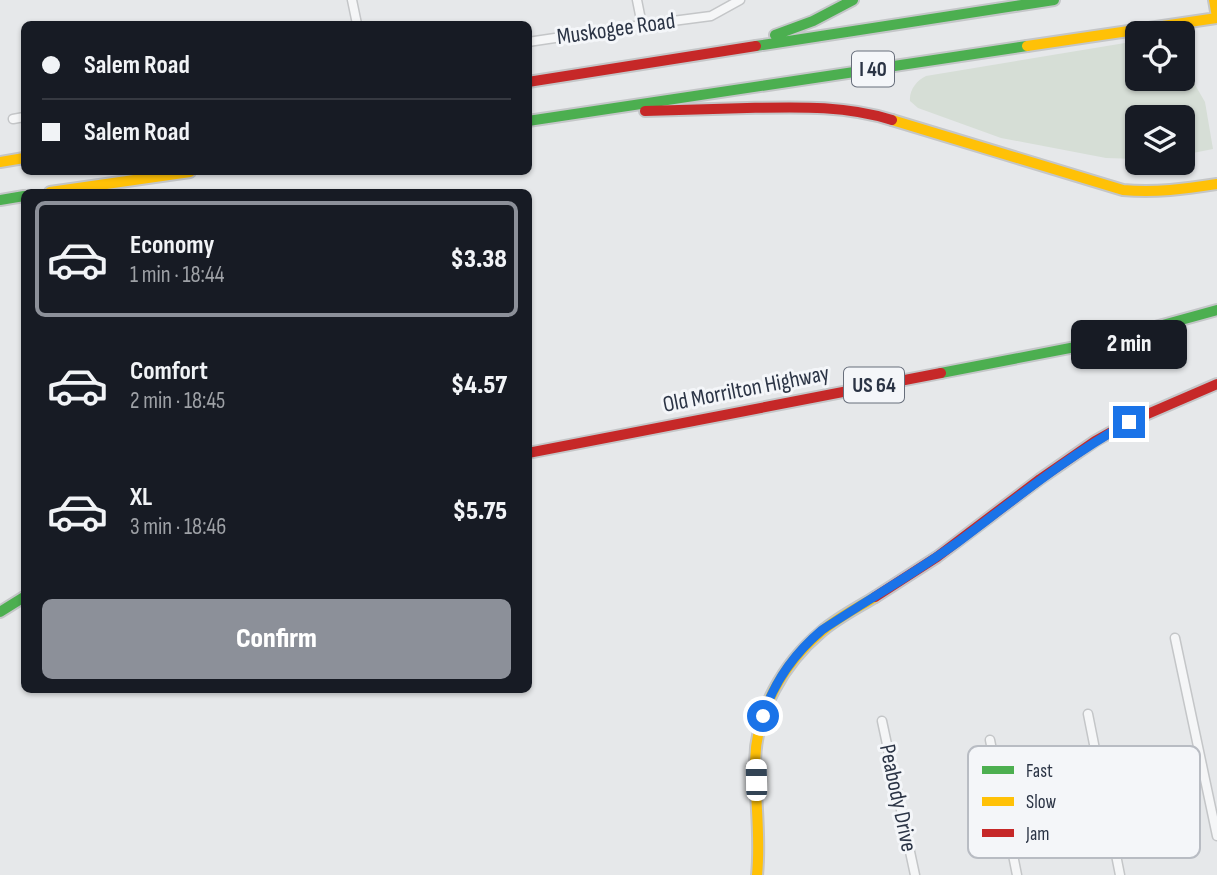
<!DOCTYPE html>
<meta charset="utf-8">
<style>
body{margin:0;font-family:"Sofia Sans Condensed",sans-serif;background:#242831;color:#f1f3f6;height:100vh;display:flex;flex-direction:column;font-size:26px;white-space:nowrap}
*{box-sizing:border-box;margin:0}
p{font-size:23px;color:#9ea1a6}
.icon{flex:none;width:38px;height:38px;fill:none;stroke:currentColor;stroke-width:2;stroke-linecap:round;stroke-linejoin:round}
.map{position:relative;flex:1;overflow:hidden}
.panel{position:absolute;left:21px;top:189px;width:511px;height:504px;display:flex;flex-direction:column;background:#171b24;border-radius:10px;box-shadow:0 2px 5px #0004}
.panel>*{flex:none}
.banner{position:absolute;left:21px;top:21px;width:511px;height:154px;border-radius:10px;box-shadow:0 2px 5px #0004;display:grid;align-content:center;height:154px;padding:0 21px;background:#171b24}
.buttons{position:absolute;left:1125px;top:21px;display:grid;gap:14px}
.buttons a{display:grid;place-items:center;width:70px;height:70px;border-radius:10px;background:#171b24;box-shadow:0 2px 5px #0004;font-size:35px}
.end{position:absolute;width:32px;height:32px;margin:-16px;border:9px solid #1a73e8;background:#fff;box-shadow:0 0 0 4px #fff}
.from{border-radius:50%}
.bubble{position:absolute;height:49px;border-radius:10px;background:#171b24;box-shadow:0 2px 5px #0004;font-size:23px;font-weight:800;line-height:49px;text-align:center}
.car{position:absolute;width:21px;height:42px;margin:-21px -10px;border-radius:9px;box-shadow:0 0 5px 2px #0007;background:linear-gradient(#fff 24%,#345 0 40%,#fff 0 76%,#345 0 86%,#fff 0)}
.banner b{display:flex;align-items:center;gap:24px;height:66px;font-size:26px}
.banner b+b{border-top:2px solid #363941}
.banner i{width:18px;height:18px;background:#f1f3f6}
ul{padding:12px 0 0;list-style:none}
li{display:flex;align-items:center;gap:21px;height:116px;margin:0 14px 10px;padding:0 7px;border:4px solid transparent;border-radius:10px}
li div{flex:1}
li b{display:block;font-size:26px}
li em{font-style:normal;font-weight:800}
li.selected{border-color:#8c9099}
li>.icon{width:63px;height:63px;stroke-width:1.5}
.action{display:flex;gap:14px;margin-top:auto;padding:14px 21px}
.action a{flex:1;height:80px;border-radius:10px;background:#8c9099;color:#fff;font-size:28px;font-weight:800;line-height:80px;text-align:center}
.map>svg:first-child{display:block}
</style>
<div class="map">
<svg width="1217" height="875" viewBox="0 0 1217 875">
<rect width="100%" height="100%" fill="#e6e8ea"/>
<path fill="#d6ded6" d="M 1137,41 L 1138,79 L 1183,79 L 1183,64 L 1205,102 L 1213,149 L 1183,155 L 1183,117 L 1138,117 L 1137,159 L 1106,158 L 1001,138 L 918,108 L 910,101 C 909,90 917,80 926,76 Z"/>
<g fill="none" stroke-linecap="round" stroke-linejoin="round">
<g stroke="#c4c6c8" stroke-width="11">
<path id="street" d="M 352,0 L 357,24
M 637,0 L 642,25
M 528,42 L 642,25 L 711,16 L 740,0
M 13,119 L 24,117
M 1175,638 L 1217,836
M 1088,714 L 1120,875
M 882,721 L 915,875
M 990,740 L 1017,875"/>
</g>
<g stroke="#c4c6c8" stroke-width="14">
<path id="fast" d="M 775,35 L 813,21 L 853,0
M 756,46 L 1054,0
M 528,121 L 1027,46
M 0,200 L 24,196
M 941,373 L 1101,342 L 1217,310
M 0,612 L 24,597"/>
</g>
<g stroke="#c4c6c8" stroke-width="14">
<path id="slow" d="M 1214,0 L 1217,17
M 1027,46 L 1217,18
M 892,120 L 1123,190 C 1155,193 1185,189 1217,184
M 0,162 L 24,158
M 50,192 L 190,172
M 757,875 C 761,837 755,800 755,762 C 756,711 783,664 821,632 C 837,618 857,608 875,597"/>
</g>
<g stroke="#c4c6c8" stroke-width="14">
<path id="jam" d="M 528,82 L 756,46
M 645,111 C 679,110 713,109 747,108 C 796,107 845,105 892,120
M 528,453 L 941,373
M 875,597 L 937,557 L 1040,479 L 1095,441 L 1129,422 L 1217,384"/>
</g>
<use href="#street" stroke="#f5f6f7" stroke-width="8"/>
<use href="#fast" stroke="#4caf50" stroke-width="10"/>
<use href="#slow" stroke="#ffc107" stroke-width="10"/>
<use href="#jam" stroke="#c62828" stroke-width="10"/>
</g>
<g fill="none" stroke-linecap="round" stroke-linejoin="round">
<path stroke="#1a73e8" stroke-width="9" d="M 763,716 C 774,682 796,652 822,630 C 867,600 914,574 958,542 C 1014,500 1068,456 1129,422"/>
</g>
<g text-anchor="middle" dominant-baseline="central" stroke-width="6" stroke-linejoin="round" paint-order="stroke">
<g fill="#f4f6f9" stroke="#676e7b" stroke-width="2">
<rect x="852" y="51.5" width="42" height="35" rx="5"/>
<rect x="844" y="367.5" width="60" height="35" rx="5"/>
</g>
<g font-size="21" font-weight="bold" fill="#2b3445">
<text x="873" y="69">I 40</text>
<text x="874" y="385">US 64</text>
</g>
<g font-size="23" fill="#2b3445" stroke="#f4f6f9">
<text transform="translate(616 29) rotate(-8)">Muskogee Road</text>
<text transform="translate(746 389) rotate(-11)">Old Morrilton Highway</text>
<text transform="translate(898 798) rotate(78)">Peabody Drive</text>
</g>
</g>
<rect x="968" y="746" width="232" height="112" rx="10" fill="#f4f6f9" stroke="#b8bcc3" stroke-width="2"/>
<rect x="982" y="766" width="32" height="8" fill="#4caf50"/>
<rect x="982" y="797" width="32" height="9" fill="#ffc107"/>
<rect x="982" y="829" width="32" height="8" fill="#c62828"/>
<g font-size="19" fill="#2b3445">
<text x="1026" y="777">Fast</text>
<text x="1026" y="808">Slow</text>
<text x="1026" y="840">Jam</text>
</g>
</svg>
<div class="buttons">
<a><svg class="icon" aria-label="locate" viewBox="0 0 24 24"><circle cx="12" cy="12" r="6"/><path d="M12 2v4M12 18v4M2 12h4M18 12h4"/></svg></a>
<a><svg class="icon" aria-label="layers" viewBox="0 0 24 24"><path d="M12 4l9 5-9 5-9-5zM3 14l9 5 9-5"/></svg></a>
</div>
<i class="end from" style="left:763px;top:716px"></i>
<i class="end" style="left:1129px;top:422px"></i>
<div class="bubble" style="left:1071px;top:320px;width:116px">2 min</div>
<i class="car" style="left:756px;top:780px;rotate:359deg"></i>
<div class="banner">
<b><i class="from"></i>Salem Road</b>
<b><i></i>Salem Road</b>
</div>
<section class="panel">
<ul>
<li class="selected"><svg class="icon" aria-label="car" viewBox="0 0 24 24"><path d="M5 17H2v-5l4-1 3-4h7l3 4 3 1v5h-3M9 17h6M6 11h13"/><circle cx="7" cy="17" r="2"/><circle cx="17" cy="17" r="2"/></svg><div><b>Economy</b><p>1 min · 18:44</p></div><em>$3.38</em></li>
<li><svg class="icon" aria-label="car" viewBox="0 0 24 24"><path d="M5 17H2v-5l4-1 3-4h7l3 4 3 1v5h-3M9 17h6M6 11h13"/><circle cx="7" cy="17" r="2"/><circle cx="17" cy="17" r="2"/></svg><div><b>Comfort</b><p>2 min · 18:45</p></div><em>$4.57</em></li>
<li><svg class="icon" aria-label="car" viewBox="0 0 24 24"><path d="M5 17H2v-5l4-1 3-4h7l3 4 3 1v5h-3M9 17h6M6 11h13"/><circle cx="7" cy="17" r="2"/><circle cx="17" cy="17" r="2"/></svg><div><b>XL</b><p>3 min · 18:46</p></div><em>$5.75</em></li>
</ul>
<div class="action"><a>Confirm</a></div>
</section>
</div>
